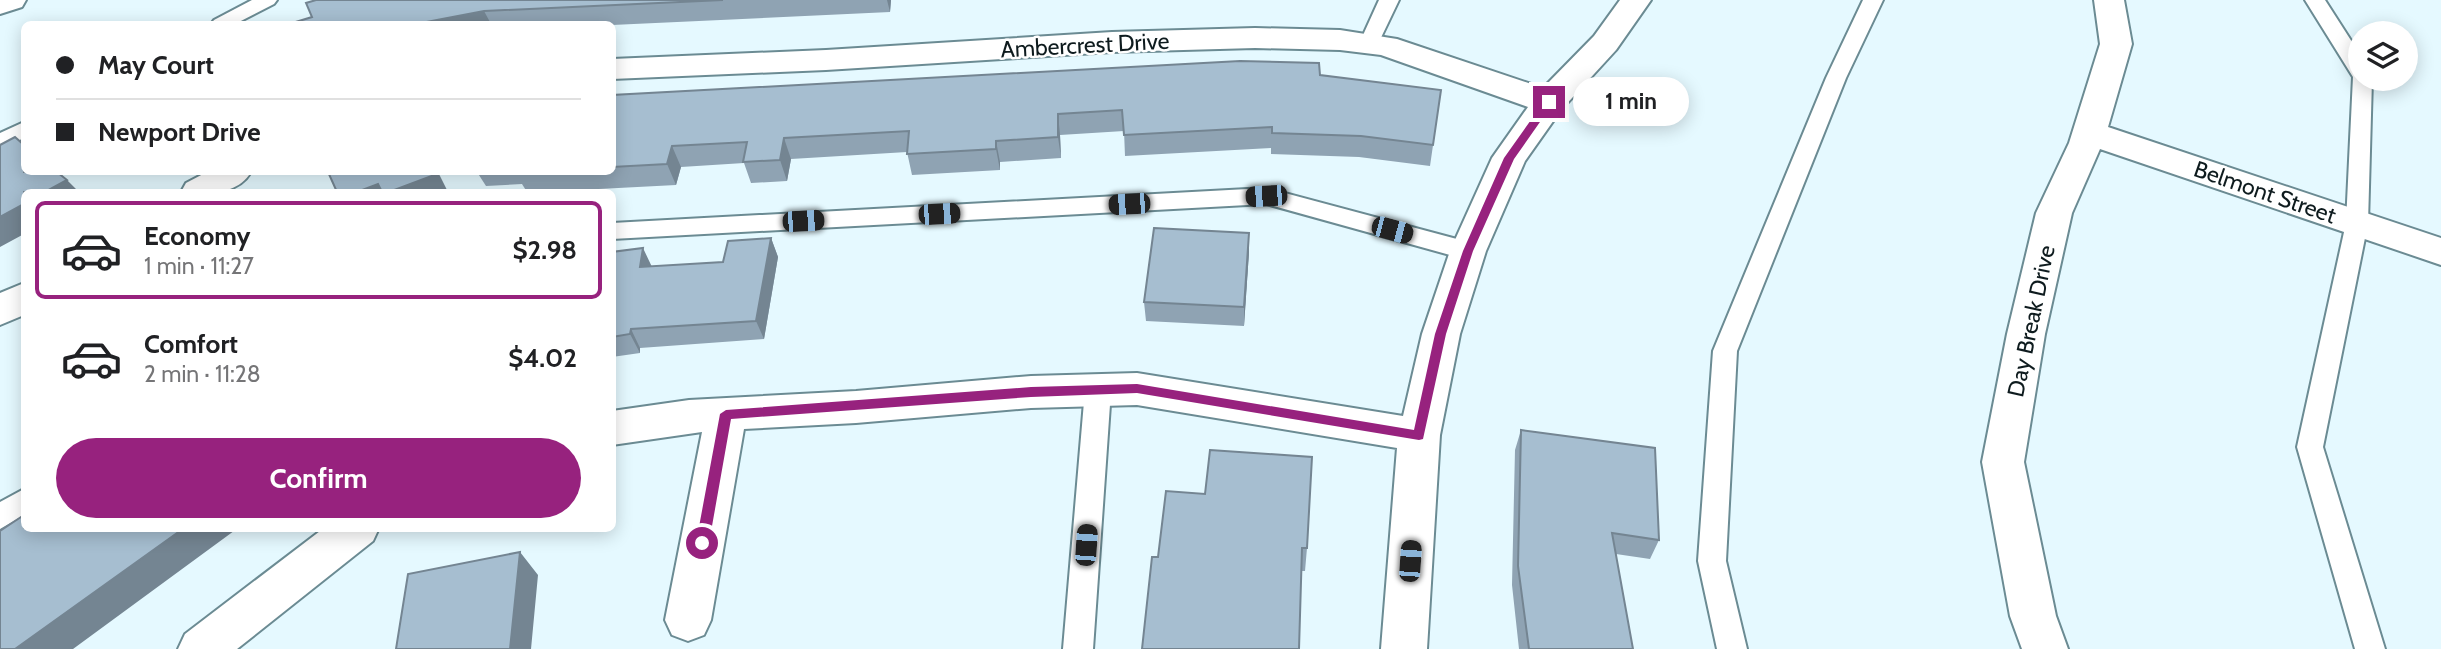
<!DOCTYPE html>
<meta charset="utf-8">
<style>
body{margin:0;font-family:Cabin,sans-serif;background:#f6f6f6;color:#202124;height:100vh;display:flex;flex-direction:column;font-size:26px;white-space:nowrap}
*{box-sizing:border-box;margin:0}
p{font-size:23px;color:#757577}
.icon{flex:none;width:38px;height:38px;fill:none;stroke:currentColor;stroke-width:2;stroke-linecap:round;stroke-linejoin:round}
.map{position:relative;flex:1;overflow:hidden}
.panel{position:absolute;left:21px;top:189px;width:595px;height:343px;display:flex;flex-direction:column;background:#fff;border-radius:10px;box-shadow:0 4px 18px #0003}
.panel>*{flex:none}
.hud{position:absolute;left:21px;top:21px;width:595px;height:154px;border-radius:10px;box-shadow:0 4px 18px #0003;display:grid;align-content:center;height:154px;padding:0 35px;background:#fff}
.fabs{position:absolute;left:2348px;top:21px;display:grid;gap:14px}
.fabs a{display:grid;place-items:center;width:70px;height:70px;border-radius:50%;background:#fff;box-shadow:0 4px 18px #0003;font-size:35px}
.end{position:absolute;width:32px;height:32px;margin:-16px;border:9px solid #97227e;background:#fff;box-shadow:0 0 0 4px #fff}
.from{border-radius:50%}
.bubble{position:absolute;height:49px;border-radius:24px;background:#fff;box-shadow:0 4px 18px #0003;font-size:23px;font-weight:800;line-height:49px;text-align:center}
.car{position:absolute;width:21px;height:42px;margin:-21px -10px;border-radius:9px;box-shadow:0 0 5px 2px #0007;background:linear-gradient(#222 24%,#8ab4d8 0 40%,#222 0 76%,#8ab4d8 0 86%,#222 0)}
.hud b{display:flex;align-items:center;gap:24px;height:66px;font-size:26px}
.hud b+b{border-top:2px solid #e0e0e0}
.hud i{width:18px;height:18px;background:#202124}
ul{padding:12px 0 0;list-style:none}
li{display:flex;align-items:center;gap:21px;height:98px;margin:0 14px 10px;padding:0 21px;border:4px solid transparent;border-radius:10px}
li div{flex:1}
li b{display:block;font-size:26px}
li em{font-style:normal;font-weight:800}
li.current{border-color:#97227e}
li>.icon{width:63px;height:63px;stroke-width:1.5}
.cta{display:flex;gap:14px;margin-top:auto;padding:14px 35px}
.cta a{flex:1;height:80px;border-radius:42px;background:#97227e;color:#fff;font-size:28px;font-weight:800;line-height:80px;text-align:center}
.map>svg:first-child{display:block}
</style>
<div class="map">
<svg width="2441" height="649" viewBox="0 0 2441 649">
<rect width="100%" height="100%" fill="#e5f9ff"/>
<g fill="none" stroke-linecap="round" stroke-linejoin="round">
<g stroke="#6b8b93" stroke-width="4">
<path id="lane" d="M 252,0 L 277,0 L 274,4 L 235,24 L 211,24 L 214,20 Z
M 1379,0 L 1399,0 L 1376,48 L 1362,48 L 1359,44 Z
M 1863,0 L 1883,0 L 1846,78 L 1737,351 L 1726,561 L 1747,649 L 1717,649 L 1698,561 L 1713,351 L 1826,78 Z
M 2305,0 L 2325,0 L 2361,56 L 2361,79 L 2372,79 L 2368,223 L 2323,447 L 2385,649 L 2355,649 L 2297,447 L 2346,223 L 2353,77 Z
M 24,122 L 24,138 L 0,149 L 0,133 Z
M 1266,188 L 1468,242 L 1476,245 L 1480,251 L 1476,257 L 1468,260 L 1266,204 L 612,239 L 612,223 Z
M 1098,380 L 1107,383 L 1111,390 L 1093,649 L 1063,649 L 1085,390 L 1089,383 Z
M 24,489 L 24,515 L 0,529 L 0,502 Z"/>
</g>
<g stroke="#6b8b93" stroke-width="4">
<path id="street" d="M 0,0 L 26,0 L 22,7 L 0,14 Z
M 1620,0 L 1651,0 L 1616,50 L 1561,110 L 1525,161 L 1486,251 L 1460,334 L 1440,435 L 1427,649 L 1381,649 L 1397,448 L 1137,405 L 1031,408 L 856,423 L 744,429 L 711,620 L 704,635 L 688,641 L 672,635 L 665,620 L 702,432 L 612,445 L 612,411 L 689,400 L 856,391 L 1031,376 L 1137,373 L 1403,416 L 1422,334 L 1450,251 L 1492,158 L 1528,107 L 1381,55 L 1340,50 L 1255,48 L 1112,52 L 826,70 L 612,79 L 612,59 L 826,50 L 1112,32 L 1255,28 L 1340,30 L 1397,39 L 1543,88 L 1594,36 Z
M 2094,0 L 2124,0 L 2132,44 L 2108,127 L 2441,238 L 2441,265 L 2100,149 L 2072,213 L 2045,334 L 2024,462 L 2056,616 L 2068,649 L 2022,649 L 2010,616 L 1982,462 L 2007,334 L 2036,213 L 2069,143 L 2100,44 Z
M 207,172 L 251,172 C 236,197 206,192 181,192 L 186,183 Z
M 24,283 L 24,315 L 0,325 L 0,293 Z
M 324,528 L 379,528 L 373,541 L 237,649 L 178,649 L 185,634 Z"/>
</g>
<use href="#lane" fill="#fff" fill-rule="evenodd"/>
<use href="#street" fill="#fff" fill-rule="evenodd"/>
</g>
<path fill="#8fa3b3" d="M 316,0 L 891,0 L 890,12 L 612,25 L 289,24 L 312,17 Z
M 1320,75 L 1441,90 L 1430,166 L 1359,157 L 1271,154 L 1271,148 L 1125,156 L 1124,131 L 1060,135 L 1061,158 L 1000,162 L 1000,170 L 912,175 L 907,152 L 791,159 L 787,181 L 751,183 L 744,163 L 681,167 L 676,185 L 541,192 L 527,192 L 522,184 L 486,186 L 477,172 L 612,172 L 612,95 Z
M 771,238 L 778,257 L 764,339 L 640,348 L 640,353 L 612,357 L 612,252 L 652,267 L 723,262 Z
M 1249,252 L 1244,326 L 1146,321 L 1144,302 Z
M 1521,430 L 1659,540 L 1650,559 L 1616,554 L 1633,649 L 1519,649 L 1512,585 L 1515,450 Z
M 1166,491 L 1307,548 L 1305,571 L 1301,571 Z"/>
<path fill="#748592" d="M 887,0 L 891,0 L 890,12 Z
M 484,11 L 491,24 L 416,24 Z
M 1058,114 L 1060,135 L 1061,158 L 1058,137 Z
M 784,138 L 791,159 L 787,181 L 780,160 Z
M 996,141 L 1000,162 L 1000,170 L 996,149 Z
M 672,146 L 681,167 L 676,185 L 667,164 Z
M 435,172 L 438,172 L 448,192 L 389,192 Z
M 67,180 L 79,192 L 45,192 Z
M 378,184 L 383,192 L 357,192 Z
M 24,204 L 24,234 L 0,247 L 0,217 Z
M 1249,233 L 1249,252 L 1244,326 L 1244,307 Z
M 771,238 L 778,257 L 764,339 L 756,321 Z
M 643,248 L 652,267 L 640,267 Z
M 631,329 L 640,348 L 640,353 L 630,334 Z
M 184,528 L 238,528 L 73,649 L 15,649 Z
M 520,552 L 538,575 L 531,649 L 510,649 Z"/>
<path fill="#a6bed0" stroke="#748592" stroke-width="2" d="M 316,0 L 723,0 L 484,11 L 416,24 L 289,24 L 312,17 L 306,3 Z
M 1240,61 L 1319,63 L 1320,75 L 1441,90 L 1433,145 L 1361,136 L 1272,133 L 1272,127 L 1124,135 L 1122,110 L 1058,114 L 1058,137 L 996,141 L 996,149 L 907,154 L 909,131 L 784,138 L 780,160 L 743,162 L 747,142 L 672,146 L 667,164 L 612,167 L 612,95 Z
M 15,137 L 24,145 L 24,172 L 57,172 L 67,180 L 45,192 L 24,192 L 24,204 L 0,217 L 0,145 Z
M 328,172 L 435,172 L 437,174 L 389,192 L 382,192 L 378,184 L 357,192 L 337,192 Z
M 1154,228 L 1249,233 L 1244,307 L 1144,302 Z
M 771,238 L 756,321 L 631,329 L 630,334 L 612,337 L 612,252 L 643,248 L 640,267 L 723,262 L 728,241 Z
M 1521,430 L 1655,448 L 1659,540 L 1612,533 L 1633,649 L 1529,649 L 1518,566 Z
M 1210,450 L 1312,457 L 1307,548 L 1302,548 L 1299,649 L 1142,649 L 1152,557 L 1158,557 L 1166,491 L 1205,494 Z
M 24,515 L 24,528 L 184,528 L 15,649 L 0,649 L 0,531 Z
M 520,552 L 510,649 L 396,649 L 408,574 Z"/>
<path fill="#97227e" d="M 1545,100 L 1554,102 L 1514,159 L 1473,251 L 1446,334 L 1423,439 L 1419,440 L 1137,393 L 1031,397 L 731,419 L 709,543 L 707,547 L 698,547 L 696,543 L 720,414 L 726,410 L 1031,387 L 1137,384 L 1414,430 L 1435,334 L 1463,251 L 1504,158 Z"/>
<g text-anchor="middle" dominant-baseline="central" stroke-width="5" stroke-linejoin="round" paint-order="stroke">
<g font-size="23" fill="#0e1b1e" stroke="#fff">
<text transform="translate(1085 45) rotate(-3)">Ambercrest Drive</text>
<text transform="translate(2265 192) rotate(19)">Belmont Street</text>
<text transform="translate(2031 321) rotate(-78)">Day Break Drive</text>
</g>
</g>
</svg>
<div class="fabs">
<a><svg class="icon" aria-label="layers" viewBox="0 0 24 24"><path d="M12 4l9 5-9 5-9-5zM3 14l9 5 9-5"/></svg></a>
</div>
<i class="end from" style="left:702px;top:543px"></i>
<i class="end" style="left:1549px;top:102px"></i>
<div class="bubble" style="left:1573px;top:77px;width:116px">1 min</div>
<i class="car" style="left:1266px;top:196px;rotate:267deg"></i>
<i class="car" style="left:1129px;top:204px;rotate:267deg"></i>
<i class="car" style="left:939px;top:214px;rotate:87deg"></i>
<i class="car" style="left:803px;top:221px;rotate:87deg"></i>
<i class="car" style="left:1392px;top:230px;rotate:105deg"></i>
<i class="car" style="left:1086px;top:545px;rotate:4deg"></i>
<i class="car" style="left:1410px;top:561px;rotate:4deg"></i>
<div class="hud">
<b><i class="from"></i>May Court</b>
<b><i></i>Newport Drive</b>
</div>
<section class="panel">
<ul>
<li class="current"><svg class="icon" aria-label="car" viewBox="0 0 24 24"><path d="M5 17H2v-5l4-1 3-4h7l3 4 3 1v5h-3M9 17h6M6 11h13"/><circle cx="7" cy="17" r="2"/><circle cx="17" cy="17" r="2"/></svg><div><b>Economy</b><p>1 min · 11:27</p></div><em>$2.98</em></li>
<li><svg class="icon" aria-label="car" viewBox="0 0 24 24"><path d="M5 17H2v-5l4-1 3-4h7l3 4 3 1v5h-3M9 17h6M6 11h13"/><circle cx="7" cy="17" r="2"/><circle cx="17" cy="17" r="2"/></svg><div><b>Comfort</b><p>2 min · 11:28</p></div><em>$4.02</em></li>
</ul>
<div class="cta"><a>Confirm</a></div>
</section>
</div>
